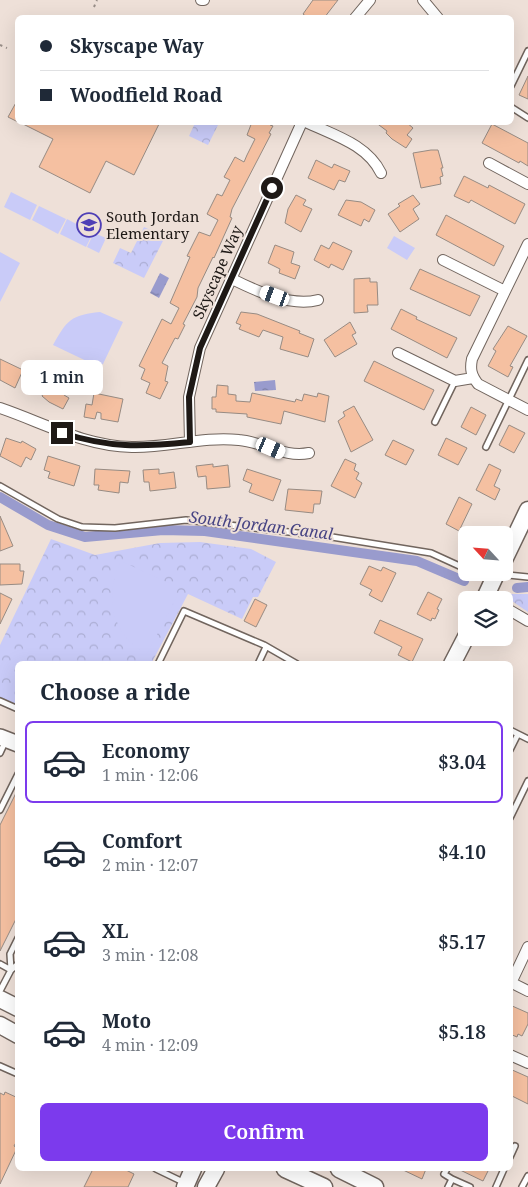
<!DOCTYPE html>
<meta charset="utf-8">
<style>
body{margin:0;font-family:"Noto Serif",serif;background:#f6f6f7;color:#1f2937;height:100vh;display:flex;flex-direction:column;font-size:19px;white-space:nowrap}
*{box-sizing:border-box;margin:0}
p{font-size:16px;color:#747a83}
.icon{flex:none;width:28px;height:28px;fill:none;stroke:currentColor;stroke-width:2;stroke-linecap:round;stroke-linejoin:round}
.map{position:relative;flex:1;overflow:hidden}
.drawer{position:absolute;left:15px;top:661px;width:498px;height:510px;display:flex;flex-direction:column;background:#fff;border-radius:8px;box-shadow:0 5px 20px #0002}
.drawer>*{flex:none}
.top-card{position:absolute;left:15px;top:15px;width:499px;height:110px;border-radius:8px;box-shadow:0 5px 20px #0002;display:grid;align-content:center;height:110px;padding:0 25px;background:#fff}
.needle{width:32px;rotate:296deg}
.fabs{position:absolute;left:458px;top:526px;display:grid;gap:10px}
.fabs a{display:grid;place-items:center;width:55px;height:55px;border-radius:8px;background:#fff;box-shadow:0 5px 20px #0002;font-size:25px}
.end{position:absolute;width:22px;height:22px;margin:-11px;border:6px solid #1e1916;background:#fff;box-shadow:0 0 0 2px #fff}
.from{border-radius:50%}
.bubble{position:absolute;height:35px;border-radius:8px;background:#fff;box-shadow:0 5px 20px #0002;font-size:16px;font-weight:600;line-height:35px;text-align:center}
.car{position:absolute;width:15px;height:30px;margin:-15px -8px;border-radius:6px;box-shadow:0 0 4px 1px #0007;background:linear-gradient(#fff 24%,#345 0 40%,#fff 0 76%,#345 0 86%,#fff 0)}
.top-card b{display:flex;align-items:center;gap:18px;height:48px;font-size:19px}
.top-card b+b{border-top:1px solid #e0e1e3}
.top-card i{width:12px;height:12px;background:#1f2937}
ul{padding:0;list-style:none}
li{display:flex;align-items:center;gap:15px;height:82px;margin:0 10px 8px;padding:0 15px;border:2px solid transparent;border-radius:8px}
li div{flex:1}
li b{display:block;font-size:19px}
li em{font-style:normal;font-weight:600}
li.active{border-color:#7c3aed}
li>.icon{width:45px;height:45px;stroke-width:1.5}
h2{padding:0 25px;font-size:22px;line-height:60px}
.action{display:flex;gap:10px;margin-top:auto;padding:10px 25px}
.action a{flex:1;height:58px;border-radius:8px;background:#7c3aed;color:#fff;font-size:20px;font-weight:600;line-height:58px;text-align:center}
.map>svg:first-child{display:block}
</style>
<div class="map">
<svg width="528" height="1187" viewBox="0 0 528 1187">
<defs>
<pattern id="forest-crowns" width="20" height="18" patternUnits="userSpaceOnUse" patternTransform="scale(1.25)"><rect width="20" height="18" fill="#c9cbf8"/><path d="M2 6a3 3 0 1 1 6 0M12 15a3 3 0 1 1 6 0" fill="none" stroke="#acaed4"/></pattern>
<pattern id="water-ripples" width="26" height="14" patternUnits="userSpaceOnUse" patternTransform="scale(1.25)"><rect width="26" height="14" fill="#999bcd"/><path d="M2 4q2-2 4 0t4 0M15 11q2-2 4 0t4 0" fill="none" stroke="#7c7ea5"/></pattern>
</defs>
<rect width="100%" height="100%" fill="#eee0d8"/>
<path fill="url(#forest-crowns)" d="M 195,123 L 219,123 L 208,145 L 189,136 Z
M 144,227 L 165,237 L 144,278 L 113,263 L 120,248 L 131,253 Z
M 51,539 L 95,555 L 160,543 L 200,542 L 251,549 L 276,562 L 258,597 L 253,597 L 242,619 L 188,594 L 151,664 L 18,664 L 17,706 L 0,697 L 0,645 Z
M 509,594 L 528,594 L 528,612 L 509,599 Z"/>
<path fill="#c9cbf8" d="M 11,192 L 37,205 L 30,220 L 4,207 Z
M 39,206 L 66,219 L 58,234 L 32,220 Z
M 67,219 L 93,233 L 86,247 L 60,234 Z
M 94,233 L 106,238 L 99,253 L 87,247 Z
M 394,236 L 415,248 L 407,260 L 387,248 Z
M 0,252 L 20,263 L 0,302 Z
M 100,312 L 123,322 L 103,364 L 97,366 L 53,345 C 67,320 71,315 100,312 Z
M 121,561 L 175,586 L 177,596 L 147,654 C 111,635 104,595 121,561 Z"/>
<path fill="url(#water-ripples)" d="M 160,273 L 169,278 L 159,298 L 150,293 Z
M 275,380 L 276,390 L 255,391 L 254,382 Z"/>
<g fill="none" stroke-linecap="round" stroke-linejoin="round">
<path stroke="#999bcd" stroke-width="10" d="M 0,497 L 48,525 L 85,537 L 163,530 L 205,531 L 417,561 L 464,581
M 517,588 L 528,587"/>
</g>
<path fill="#f5c0a1" stroke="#978b83" d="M 313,0 L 338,0 L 324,18 L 308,18 L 303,14 Z
M 528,76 L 528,99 L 519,95 Z
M 18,99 L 18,122 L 8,117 Z
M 19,122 L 160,122 L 134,175 L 106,161 L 90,193 L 39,167 L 53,139 Z
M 252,122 L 272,122 L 270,125 L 273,126 L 269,133 L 271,134 L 232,209 L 230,217 L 232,218 L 214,258 L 213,257 L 198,288 L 197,297 L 183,324 L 185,325 L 178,339 L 175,338 L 162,363 L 168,366 L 165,381 L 168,382 L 160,399 L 146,393 L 150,383 L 141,379 L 145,369 L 139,366 L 162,319 L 171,324 L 179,308 L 170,303 L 190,257 L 187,256 L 199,232 L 210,236 L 218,220 L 207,214 L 217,194 L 222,196 L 230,180 L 224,177 L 235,157 L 244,162 L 247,155 L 255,139 L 247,135 Z
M 375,122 L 406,122 L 413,128 L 407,135 L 412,139 L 406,148 L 392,139 L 386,133 L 387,131 Z
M 492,124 L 528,143 L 528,166 L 520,161 L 519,163 L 482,143 Z
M 431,150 L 438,150 L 443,168 L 441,168 L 443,176 L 440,177 L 441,184 L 421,188 L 413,153 Z
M 316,160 L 332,168 L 334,164 L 350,171 L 345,182 L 339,180 L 334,190 L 308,178 Z
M 464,176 L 488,188 L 489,185 L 525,204 L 515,224 L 471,200 L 469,203 L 454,196 Z
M 296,195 L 306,200 L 303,205 L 312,209 L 301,232 L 285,223 L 288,209 Z
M 413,195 L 420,204 L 413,209 L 419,219 L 400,232 L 388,214 L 400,206 L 398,204 Z
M 346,200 L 361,202 L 375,210 L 369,222 L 364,219 L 361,226 L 338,215 Z
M 446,215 L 504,246 L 494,266 L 436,235 Z
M 333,242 L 352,251 L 343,270 L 331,264 L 329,268 L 314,260 L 321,245 L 329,249 Z
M 275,245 L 294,252 L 291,263 L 300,266 L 295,279 L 279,273 L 280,269 L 268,263 Z
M 420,269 L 480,296 L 470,316 L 410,289 Z
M 370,278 L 370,282 L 377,282 L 378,305 L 367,305 L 368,312 L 354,313 L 354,279 Z
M 401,309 L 417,317 L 416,319 L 457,338 L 447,358 L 391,329 Z
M 241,312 L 257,314 L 300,331 L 299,333 L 314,339 L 308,357 L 280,349 L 283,337 L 263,330 L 259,337 L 239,329 L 241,325 L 236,323 Z
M 350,322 L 356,333 L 352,335 L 357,344 L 335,357 L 324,340 Z
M 508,326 L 527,336 L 510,366 L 513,367 L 508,377 L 488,366 L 496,351 L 493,349 Z
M 0,359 L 23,370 L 15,388 L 0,380 Z
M 374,361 L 434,390 L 424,410 L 364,381 Z
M 45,376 L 57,382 L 60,376 L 71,381 L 64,395 L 69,398 L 63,409 L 49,402 L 42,396 L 43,394 L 38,391 Z
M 217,385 L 228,386 L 228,394 L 236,395 L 236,401 L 250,402 L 252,393 L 295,402 L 296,399 L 302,401 L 304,394 L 317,397 L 318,393 L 329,396 L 325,422 L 284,411 L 281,424 L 247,417 L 247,414 L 216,412 L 216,409 L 212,409 L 212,397 L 216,397 Z
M 94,393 L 123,399 L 118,422 L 101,419 L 101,413 L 97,412 L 95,419 L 84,417 L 86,404 L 92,405 Z
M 354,406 L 373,440 L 351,452 L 338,421 L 345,416 L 343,412 Z
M 471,407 L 486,415 L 476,435 L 461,427 Z
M 509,425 L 525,433 L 514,453 L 499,445 Z
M 6,438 L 21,443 L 22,441 L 36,449 L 31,460 L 26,457 L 21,467 L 0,456 Z
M 446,438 L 467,448 L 458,465 L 438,455 Z
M 393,440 L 414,450 L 406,465 L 385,455 Z
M 48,456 L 80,466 L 74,486 L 48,478 L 50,472 L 44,470 Z
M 345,459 L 356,464 L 354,470 L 359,473 L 356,479 L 362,483 L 355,498 L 331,486 Z
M 213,464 L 213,467 L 228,465 L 230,487 L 207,489 L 206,476 L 198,477 L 196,466 Z
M 489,464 L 501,470 L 494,486 L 500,489 L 495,500 L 476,490 Z
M 95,469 L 130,471 L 128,483 L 120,482 L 119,493 L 98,490 L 99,485 L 94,485 Z
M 159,469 L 159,474 L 174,472 L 176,488 L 150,491 L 149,482 L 144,482 L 143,470 Z
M 247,469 L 281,480 L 273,501 L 249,492 L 252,484 L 243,480 Z
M 288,489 L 322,491 L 320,504 L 314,504 L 313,513 L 285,510 Z
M 459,497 L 472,504 L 459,531 L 446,524 Z
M 0,516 L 13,546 L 0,551 Z
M 0,564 L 20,564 L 20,571 L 24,571 L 22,584 L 0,585 Z
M 369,566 L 381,571 L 383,567 L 396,573 L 382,602 L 369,595 L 372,590 L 360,584 Z
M 428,592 L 442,599 L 437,609 L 439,610 L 435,619 L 432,618 L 431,621 L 417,614 Z
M 0,593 L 12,599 L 0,624 Z
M 255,599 L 267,605 L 256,627 L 244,621 Z
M 380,620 L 423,639 L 412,662 L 398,655 L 402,647 L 374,633 Z
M 18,789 L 18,915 L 0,951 L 0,825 Z
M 510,1005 L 528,1013 L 528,1024 L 522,1036 L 518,1034 L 517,1037 L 510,1034 Z
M 510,1069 L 528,1077 L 528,1104 L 510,1095 Z
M 5,1092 L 18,1098 L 18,1139 L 14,1146 L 17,1148 L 0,1184 L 0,1093 L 4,1095 Z
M 93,1169 L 124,1169 L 134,1174 L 128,1187 L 84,1187 Z
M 401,1169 L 426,1169 L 422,1179 Z
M 458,1169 L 489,1169 L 483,1181 Z"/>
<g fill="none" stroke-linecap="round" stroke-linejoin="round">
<g stroke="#71655e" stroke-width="8">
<path id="lane" d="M 511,86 L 528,51
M 511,107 L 528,118
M 435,422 L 455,381
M 486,447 L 528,360
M 0,486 L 58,519 L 82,527 L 115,528 L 186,520 L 332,537 L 431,553 L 466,569
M 479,572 L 528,577
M 158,664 L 184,611 L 264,645 L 297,664
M 258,664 L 266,647
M 0,701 L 18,709
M 510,730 L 518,734
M 510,750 L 518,734 L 528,739
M 0,753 L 6,740
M 0,810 L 18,774
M 510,818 L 528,781
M 0,964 L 11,970
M 11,970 L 10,954 L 18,938
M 0,991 L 11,970 L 18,964
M 0,1066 L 18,1074
M 510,1157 L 515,1146
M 156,1169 L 183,1182
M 447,1169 L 444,1174 L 452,1179 L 448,1187
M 452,1179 L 470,1187
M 496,1187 L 504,1169
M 522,1187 L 528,1176"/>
</g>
<g stroke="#71655e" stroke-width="12">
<path id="street" d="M 201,0 L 204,0
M 423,0 L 438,18
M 355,18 L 370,0
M 306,122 C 333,135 367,144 381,173
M 489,163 L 528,184
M 528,244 L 472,359 C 470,369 471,375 478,384 L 528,410
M 443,260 L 505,291
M 230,278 C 256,291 290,307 318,300
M 398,353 L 455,381 L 473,378
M 0,408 C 44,423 84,446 132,447 C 167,448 203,436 239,440 C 264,442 284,458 309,453
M 190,442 L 189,397 L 200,348 L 302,122
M 504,607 L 528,621
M 510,982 L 528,991
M 511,983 L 528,947
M 510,1055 L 528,1063"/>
</g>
<g stroke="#71655e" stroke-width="18">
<path id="secondary" d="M 0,737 L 18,744"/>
</g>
<g stroke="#71655e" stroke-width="19">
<path id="primary" d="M 504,560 L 528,510
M 484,600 L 497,572
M 452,664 L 466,637
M 0,999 L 18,1008
M 0,1025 L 18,1035
M 285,1169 L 324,1187
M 339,1169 L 375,1187
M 185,1187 L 193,1169
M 206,1187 L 216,1169"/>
</g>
<path stroke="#988e88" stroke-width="2" stroke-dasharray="2.5 4" stroke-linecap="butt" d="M 94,7 L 97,0
M 0,45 L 7,48"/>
<use href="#lane" stroke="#fff" stroke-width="5"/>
<use href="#street" stroke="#fff" stroke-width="10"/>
<use href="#secondary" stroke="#fff" stroke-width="15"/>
<use href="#primary" stroke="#fff" stroke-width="16"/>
</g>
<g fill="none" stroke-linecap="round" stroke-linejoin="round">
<path stroke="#1e1916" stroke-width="6" d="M 62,433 C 110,448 140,447 190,442 L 189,397 L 200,348 L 272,188"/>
</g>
<defs>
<g id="school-ring" transform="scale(1.25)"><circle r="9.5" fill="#eee0d8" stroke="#4e3fb6" stroke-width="1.5"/><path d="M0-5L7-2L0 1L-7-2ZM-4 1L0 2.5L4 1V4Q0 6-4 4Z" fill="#4e3fb6"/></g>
</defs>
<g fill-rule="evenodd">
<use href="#school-ring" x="89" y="225"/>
</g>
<g text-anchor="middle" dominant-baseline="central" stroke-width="4" stroke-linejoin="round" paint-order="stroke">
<g font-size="15" fill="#1e1916" stroke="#eee0d8" text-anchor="start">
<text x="106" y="216">South Jordan<tspan x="106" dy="17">Elementary</tspan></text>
</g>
<g font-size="15" fill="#1e1916" stroke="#eee0d8">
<text transform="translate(217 272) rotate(-66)">Skyscape Way</text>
</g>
<g font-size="16" font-style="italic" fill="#464383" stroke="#eee0d8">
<text transform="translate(261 525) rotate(7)">South Jordan Canal</text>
</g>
</g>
</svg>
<div class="fabs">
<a><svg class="needle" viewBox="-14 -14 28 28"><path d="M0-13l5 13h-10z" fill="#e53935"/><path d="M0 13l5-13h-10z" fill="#747a83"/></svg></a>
<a><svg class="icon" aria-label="layers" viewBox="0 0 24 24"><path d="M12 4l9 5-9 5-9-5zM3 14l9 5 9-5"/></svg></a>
</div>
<i class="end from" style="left:272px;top:188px"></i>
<i class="end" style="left:62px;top:433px"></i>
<div class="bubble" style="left:21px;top:360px;width:82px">1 min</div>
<i class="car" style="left:275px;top:296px;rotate:290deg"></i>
<i class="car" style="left:271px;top:448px;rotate:113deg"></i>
<div class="top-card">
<b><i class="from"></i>Skyscape Way</b>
<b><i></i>Woodfield Road</b>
</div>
<section class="drawer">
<h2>Choose a ride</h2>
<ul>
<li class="active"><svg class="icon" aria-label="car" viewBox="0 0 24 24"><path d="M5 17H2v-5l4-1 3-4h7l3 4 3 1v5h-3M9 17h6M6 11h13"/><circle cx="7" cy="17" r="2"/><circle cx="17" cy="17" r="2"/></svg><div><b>Economy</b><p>1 min · 12:06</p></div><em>$3.04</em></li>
<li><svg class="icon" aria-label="car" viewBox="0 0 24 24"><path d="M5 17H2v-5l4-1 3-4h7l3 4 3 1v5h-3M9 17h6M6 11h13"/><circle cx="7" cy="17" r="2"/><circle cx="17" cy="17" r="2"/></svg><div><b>Comfort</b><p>2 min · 12:07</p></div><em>$4.10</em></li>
<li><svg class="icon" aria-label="car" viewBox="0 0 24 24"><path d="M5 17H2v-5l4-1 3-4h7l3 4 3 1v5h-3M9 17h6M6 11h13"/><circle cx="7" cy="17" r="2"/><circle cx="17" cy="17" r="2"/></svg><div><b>XL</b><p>3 min · 12:08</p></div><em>$5.17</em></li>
<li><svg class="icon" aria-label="car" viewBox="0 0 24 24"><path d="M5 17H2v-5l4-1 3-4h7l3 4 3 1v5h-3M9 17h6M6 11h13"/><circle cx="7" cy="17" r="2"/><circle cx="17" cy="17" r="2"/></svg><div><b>Moto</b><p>4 min · 12:09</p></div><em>$5.18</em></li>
</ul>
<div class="action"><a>Confirm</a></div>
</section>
</div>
